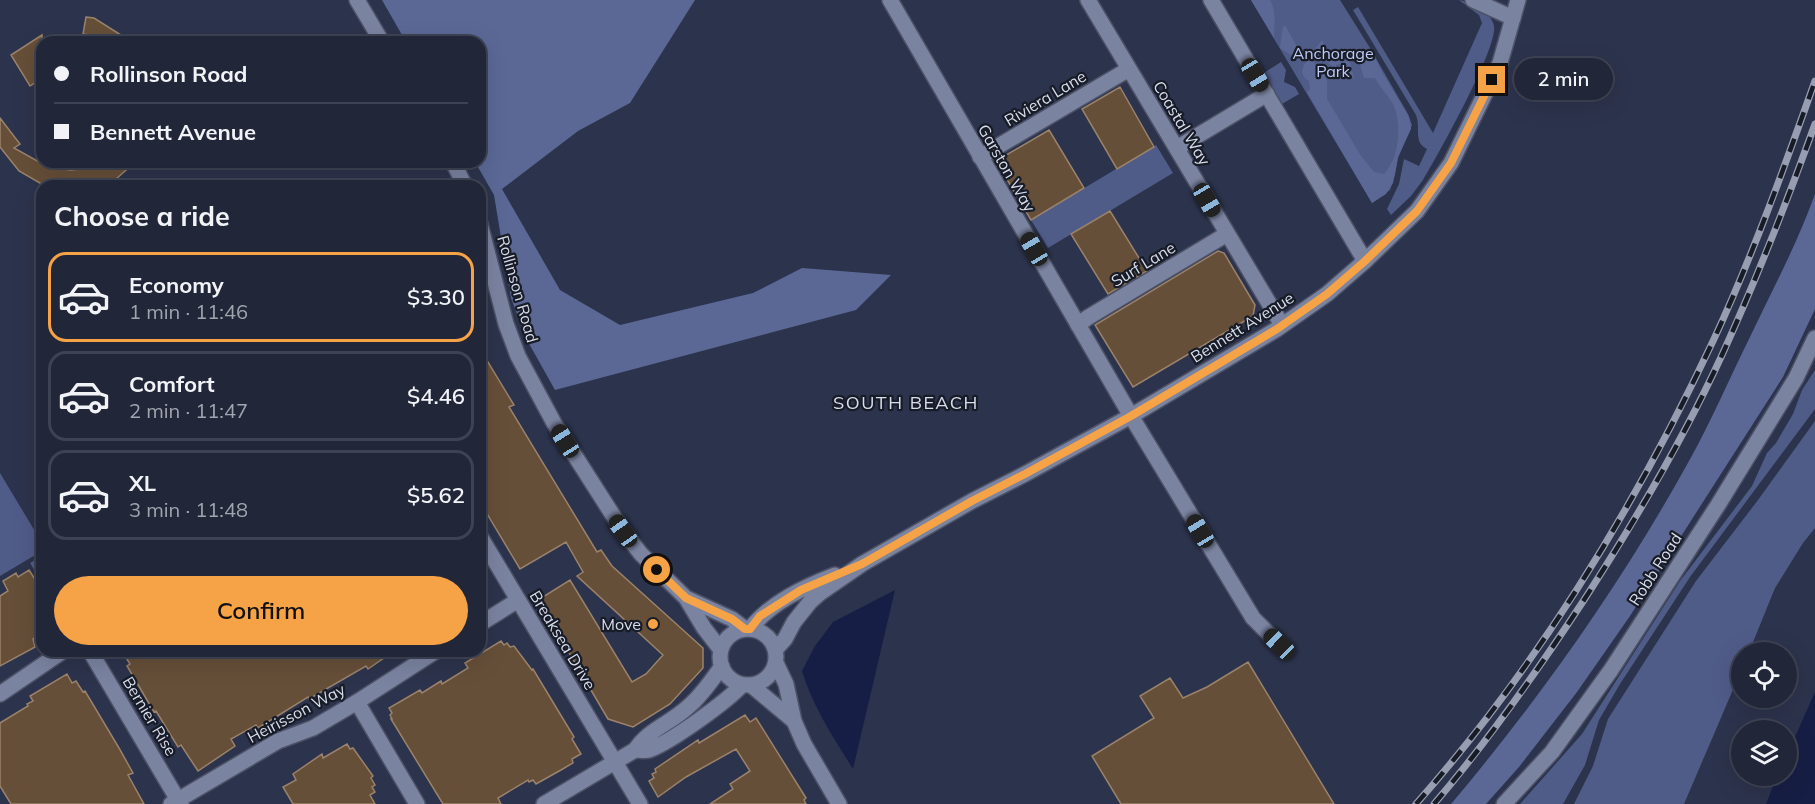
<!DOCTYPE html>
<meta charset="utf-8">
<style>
body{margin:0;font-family:Mulish,sans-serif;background:#292e41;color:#f1f3f6;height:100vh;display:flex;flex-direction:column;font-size:22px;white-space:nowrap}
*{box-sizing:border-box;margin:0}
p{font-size:20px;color:#a2a5ae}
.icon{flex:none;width:33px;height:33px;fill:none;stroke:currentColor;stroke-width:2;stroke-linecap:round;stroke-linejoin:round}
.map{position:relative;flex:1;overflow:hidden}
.side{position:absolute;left:36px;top:180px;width:450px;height:477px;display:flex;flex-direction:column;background:#212639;border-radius:18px;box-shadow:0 6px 24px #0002,0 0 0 2px #3e4353}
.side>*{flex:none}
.banner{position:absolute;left:36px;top:36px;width:450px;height:132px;border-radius:18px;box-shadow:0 6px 24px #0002,0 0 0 2px #3e4353;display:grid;align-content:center;height:132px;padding:0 18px;background:#212639}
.tools{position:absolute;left:1731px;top:642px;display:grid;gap:12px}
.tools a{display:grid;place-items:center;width:66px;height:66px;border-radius:50%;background:#212639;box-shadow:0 6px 24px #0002,0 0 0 2px #3e4353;font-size:30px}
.end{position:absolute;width:27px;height:27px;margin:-14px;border:8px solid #f6a247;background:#111;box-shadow:0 0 0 3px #111}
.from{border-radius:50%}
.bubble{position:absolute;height:42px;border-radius:21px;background:#212639;box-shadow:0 6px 24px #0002,0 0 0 2px #3e4353;font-size:20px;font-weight:600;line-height:42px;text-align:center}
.car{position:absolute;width:18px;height:36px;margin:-18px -9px;border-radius:8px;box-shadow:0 0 4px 2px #0007;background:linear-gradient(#222 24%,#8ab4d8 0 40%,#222 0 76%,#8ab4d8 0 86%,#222 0)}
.banner b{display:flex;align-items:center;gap:21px;height:57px;font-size:22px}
.banner b+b{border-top:2px solid #3e4353}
.banner i{width:15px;height:15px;background:#f1f3f6}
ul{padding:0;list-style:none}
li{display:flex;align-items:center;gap:18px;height:90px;margin:0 12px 9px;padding:0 6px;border:3px solid #3e4353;border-radius:18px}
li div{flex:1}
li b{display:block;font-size:22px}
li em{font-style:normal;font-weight:600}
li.current{border-color:#f6a247}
li>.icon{width:54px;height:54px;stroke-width:1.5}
h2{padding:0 18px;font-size:27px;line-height:72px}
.cta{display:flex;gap:12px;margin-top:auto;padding:12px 18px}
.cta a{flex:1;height:69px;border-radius:36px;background:#f6a247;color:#111;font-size:24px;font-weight:600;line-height:69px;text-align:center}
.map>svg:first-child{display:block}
</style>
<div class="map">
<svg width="1815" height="804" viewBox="0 0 1815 804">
<rect width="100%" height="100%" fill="#2c334c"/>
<path fill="#505c88" d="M 1251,0 L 1340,0 L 1370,48 L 1408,114 L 1412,125 L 1398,158 L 1395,175 L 1390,190 L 1372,203 Z
M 1459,0 C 1472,2 1491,11 1494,26 C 1498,48 1437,157 1423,180 L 1411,196 L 1391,215 L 1387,209 L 1399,184 L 1404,159 L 1419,166 L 1427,149 C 1413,142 1421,128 1416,115 L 1353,10 L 1358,7 L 1433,133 L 1482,23 L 1479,15 Z
M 1281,62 L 1286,70 L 1284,82 L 1295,87 L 1299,94 L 1282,104 L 1264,77 L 1265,72 Z
M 1156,145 L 1173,173 L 1048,248 L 1031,220 Z
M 1815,370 L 1815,409 L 1690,577 L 1620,684 L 1599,720 L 1585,765 L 1563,804 L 1520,804 L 1582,734 L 1680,581 L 1752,486 L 1767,453 L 1776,443 L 1793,414 L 1802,390 Z
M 1815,421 L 1815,528 L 1803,543 L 1775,588 L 1749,652 L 1742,652 L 1741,671 L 1684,804 L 1574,804 L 1593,766 L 1608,719 L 1696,581 L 1758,500 Z
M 0,473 L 42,543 L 42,551 L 0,576 Z
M 42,556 L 42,583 L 30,563 Z"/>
<path fill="#5b6895" d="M 382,0 L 695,0 L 630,103 L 578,131 L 502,189 L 560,290 L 620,325 L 753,293 L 802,268 L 891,275 L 856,310 L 555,390 L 527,340 L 511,298 L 494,195 L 475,162 L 480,162 L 480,42 L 406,42 Z
M 1251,0 L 1270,0 C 1277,12 1274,25 1274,38 Z
M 1283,26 L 1286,27 L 1297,47 L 1303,53 L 1299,60 L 1280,48 Z
M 1322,40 L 1327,53 L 1337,51 L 1348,55 L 1354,78 L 1341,73 L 1345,70 L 1343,65 L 1337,64 L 1335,68 L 1313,52 Z
M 1361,49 L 1372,51 L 1383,74 L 1409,117 L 1411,129 L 1398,157 L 1393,183 L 1386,194 L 1372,203 L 1307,92 L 1310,89 L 1309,81 C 1298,74 1302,67 1309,58 L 1324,72 L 1327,82 L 1327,99 L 1361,156 L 1374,172 L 1384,174 C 1399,159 1402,125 1394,106 C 1389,96 1380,88 1375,78 L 1364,78 L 1356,52 Z
M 1815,194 L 1815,309 L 1783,377 L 1630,616 L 1577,692 L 1519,767 L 1486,804 L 1451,804 C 1539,700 1623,581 1689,461 C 1711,422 1729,379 1749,339 C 1772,291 1797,244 1815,194 Z"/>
<path fill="#171e45" d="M 895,590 L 853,769 C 833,737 813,707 802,671 L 815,646 L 833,622 Z
M 1815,692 L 1815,804 L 1766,804 L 1777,776 L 1786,776 L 1787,755 Z"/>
<path fill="#664f39" stroke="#9b826b" stroke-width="1.5" d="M 86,17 L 94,18 L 132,42 L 83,34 Z
M 42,35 L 42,78 L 30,86 L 11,55 Z
M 1120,87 L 1154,147 L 1117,169 L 1082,109 Z
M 0,118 L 20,144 L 14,148 L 48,167 L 71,170 L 134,163 L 116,179 L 94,186 L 45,186 L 19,171 L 0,147 Z
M 1049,130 L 1084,188 L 1031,220 L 996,161 Z
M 1110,211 L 1147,271 L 1108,294 L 1071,234 Z
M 1218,251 L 1224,253 L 1255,305 L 1253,316 L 1133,387 L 1095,325 Z
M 480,349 L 514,405 L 509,407 L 597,552 L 601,550 L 612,566 L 703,648 L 703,668 L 670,704 L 633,727 L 608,719 L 538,600 L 570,580 L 632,682 L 646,674 L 663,655 L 577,576 L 583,572 L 566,542 L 520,569 L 480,502 Z
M 29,570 L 42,590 L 42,634 L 33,639 L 35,647 L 0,666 L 0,596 L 8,591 L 3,581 L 16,573 L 18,577 Z
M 501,641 L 504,645 L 507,643 L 510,647 L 514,646 L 532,670 L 533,669 L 574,737 L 572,739 L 581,754 L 572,759 L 573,763 L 561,770 L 536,784 L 533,780 L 529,782 L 528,780 L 498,798 L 501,804 L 443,804 L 391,719 L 392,719 L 390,715 L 392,713 L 389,708 L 420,690 L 422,693 L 441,681 L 442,684 L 468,668 L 465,663 Z
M 122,651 L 394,651 L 368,669 L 366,666 L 309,699 L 308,697 L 258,728 L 256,725 L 231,739 L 235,746 L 198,771 L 181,745 L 178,747 L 156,711 L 154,712 L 127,666 L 130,664 Z
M 1248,662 L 1334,804 L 1121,804 L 1092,756 L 1154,718 L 1140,696 L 1170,678 L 1183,698 L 1207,687 Z
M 67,674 L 72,683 L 76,681 L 83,692 L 85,691 L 119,748 L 133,773 L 128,775 L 144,804 L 11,804 L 0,786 L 0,723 L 28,706 L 27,704 L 33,701 L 30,696 Z
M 745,715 L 750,722 L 756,718 L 806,798 L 804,800 L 806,804 L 710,804 L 733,789 L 730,784 L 750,771 L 736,749 L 686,777 L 658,797 L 649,781 L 654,778 L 652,774 L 656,772 L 655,769 L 698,740 L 699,743 Z
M 347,744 L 350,749 L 353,748 L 373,776 L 371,778 L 375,785 L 372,787 L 375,792 L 370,795 L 375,804 L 293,804 L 283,787 L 296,780 L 293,774 L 322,754 L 323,758 Z"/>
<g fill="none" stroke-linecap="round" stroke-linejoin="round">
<g stroke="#4c5166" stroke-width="18">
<path id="minor" d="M 1088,0 L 1282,325
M 1211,0 L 1365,261
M 1473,0 L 1513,18
M 1177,148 L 1267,94
M 980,157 L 1129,69
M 1078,325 L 1087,318 L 1227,234
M 1131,416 L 1253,618 L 1279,644
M 480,536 L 640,804
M 480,624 L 518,600
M 90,651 L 178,800 L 171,804
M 0,694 L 63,651
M 357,702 L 436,651"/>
</g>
<g stroke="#4c5166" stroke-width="18">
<path id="tertiary" d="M 357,0 L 382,42
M 890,0 L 1131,416
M 453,162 L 465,186
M 480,224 L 506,324 L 518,356 L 554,423 L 623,531 L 641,554 L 686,598 L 704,628 L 721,650
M 686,598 L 732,619 L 745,629
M 750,629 C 770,603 804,587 835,575
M720 657a28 28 0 1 1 56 0a28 28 0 1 1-56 0Z
M 775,650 L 785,639 L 794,622 L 810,602 L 820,593 L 862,564 L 972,501 L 1025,474 L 1131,416 L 1277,329 L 1327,294 L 1365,261 L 1417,211 L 1451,163 L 1500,63 L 1518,0
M 776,663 L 786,684 L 794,721 L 804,744 L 839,804
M 751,685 L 794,721
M 635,750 C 640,750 645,751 649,750 C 671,742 726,702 742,685
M 181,804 L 178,800 L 278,741 L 313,728 L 357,702 L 417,804
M 544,804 L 635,750 C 650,728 670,724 689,706 C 702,695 712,680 722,666
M 1504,804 L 1552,752 L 1611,670 L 1718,505 L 1796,378 L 1815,338"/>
</g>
<use href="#minor" stroke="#7a83a0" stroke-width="15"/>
<use href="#tertiary" stroke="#7a83a0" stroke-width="15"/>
<g stroke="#989eb1" stroke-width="7">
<path id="rail" d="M 1416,804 C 1538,666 1636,505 1714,339 C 1753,255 1784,168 1815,81
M 1434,804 C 1489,740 1538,670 1584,600 C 1635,521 1683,440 1722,355 C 1756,280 1787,202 1815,124"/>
</g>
<use href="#rail" stroke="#181c27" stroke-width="4.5" stroke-dasharray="14" stroke-linecap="butt"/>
</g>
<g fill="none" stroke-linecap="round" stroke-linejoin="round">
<path stroke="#f6a247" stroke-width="8" d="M 657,570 L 686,598 L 732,619 L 745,629 L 750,629 L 760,616 L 801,590 L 862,564 L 972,501 L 1025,474 L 1131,416 L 1277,329 L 1327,294 L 1365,261 L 1417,211 L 1451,163 L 1492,80"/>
</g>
<circle fill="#f6a247" stroke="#181c27" stroke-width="2" cx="653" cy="624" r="6"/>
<g text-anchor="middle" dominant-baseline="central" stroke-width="4.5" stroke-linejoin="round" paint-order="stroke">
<g font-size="16" fill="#becbf6" stroke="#181c27">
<text x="1333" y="53">Anchorage<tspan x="1333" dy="18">Park</tspan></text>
</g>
<g font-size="16" fill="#d8dded" stroke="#181c27">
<text transform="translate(1045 98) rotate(-31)">Riviera Lane</text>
<text transform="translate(1182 123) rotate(59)">Coastal Way</text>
<text transform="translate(1007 168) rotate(60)">Garston Way</text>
<text transform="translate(1143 264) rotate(-31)">Surf Lane</text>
<text transform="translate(518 289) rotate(74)">Rollinson Road</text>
<text transform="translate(1242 327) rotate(-32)">Bennett Avenue</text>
<text transform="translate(1655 569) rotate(-57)">Robb Road</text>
<text transform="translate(563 640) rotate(59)">Breaksea Drive</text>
<text transform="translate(296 713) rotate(-28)">Heirisson Way</text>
<text transform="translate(150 716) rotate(59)">Bernier Rise</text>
</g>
<g font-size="16" fill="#d8dded" stroke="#181c27" text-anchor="end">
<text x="641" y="624">Move</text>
</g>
<g font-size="18" letter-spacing="1.5" fill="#d8dded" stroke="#181c27">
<text x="906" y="402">SOUTH BEACH</text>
</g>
</g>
</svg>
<div class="tools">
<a><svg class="icon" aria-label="locate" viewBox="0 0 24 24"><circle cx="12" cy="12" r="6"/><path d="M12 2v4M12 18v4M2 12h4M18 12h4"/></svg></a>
<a><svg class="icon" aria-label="layers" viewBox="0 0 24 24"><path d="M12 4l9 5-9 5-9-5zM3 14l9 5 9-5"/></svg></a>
</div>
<i class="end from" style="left:657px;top:570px"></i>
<i class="end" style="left:1492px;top:80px"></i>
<div class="bubble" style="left:1514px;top:58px;width:99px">2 min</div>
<i class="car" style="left:1255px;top:75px;rotate:149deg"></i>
<i class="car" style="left:1207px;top:200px;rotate:150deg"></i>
<i class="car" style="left:1034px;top:249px;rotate:330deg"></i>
<i class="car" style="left:565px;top:441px;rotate:328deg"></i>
<i class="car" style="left:623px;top:531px;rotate:325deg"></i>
<i class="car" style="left:1200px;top:531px;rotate:329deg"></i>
<i class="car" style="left:1279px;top:644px;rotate:314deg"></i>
<div class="banner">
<b><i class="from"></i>Rollinson Road</b>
<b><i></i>Bennett Avenue</b>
</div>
<section class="side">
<h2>Choose a ride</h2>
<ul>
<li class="current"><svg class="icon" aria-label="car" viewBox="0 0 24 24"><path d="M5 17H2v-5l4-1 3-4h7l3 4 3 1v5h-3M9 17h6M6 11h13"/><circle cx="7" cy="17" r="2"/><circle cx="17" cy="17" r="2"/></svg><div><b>Economy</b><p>1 min · 11:46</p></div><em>$3.30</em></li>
<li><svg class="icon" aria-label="car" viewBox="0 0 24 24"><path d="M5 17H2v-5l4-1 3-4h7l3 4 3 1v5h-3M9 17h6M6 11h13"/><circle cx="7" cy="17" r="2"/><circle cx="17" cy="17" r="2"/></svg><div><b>Comfort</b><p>2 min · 11:47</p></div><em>$4.46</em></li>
<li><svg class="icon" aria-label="car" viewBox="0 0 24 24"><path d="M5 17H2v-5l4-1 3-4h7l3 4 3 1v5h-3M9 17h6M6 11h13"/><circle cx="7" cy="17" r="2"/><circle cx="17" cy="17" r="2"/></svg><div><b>XL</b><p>3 min · 11:48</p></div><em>$5.62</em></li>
</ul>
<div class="cta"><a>Confirm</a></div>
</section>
</div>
